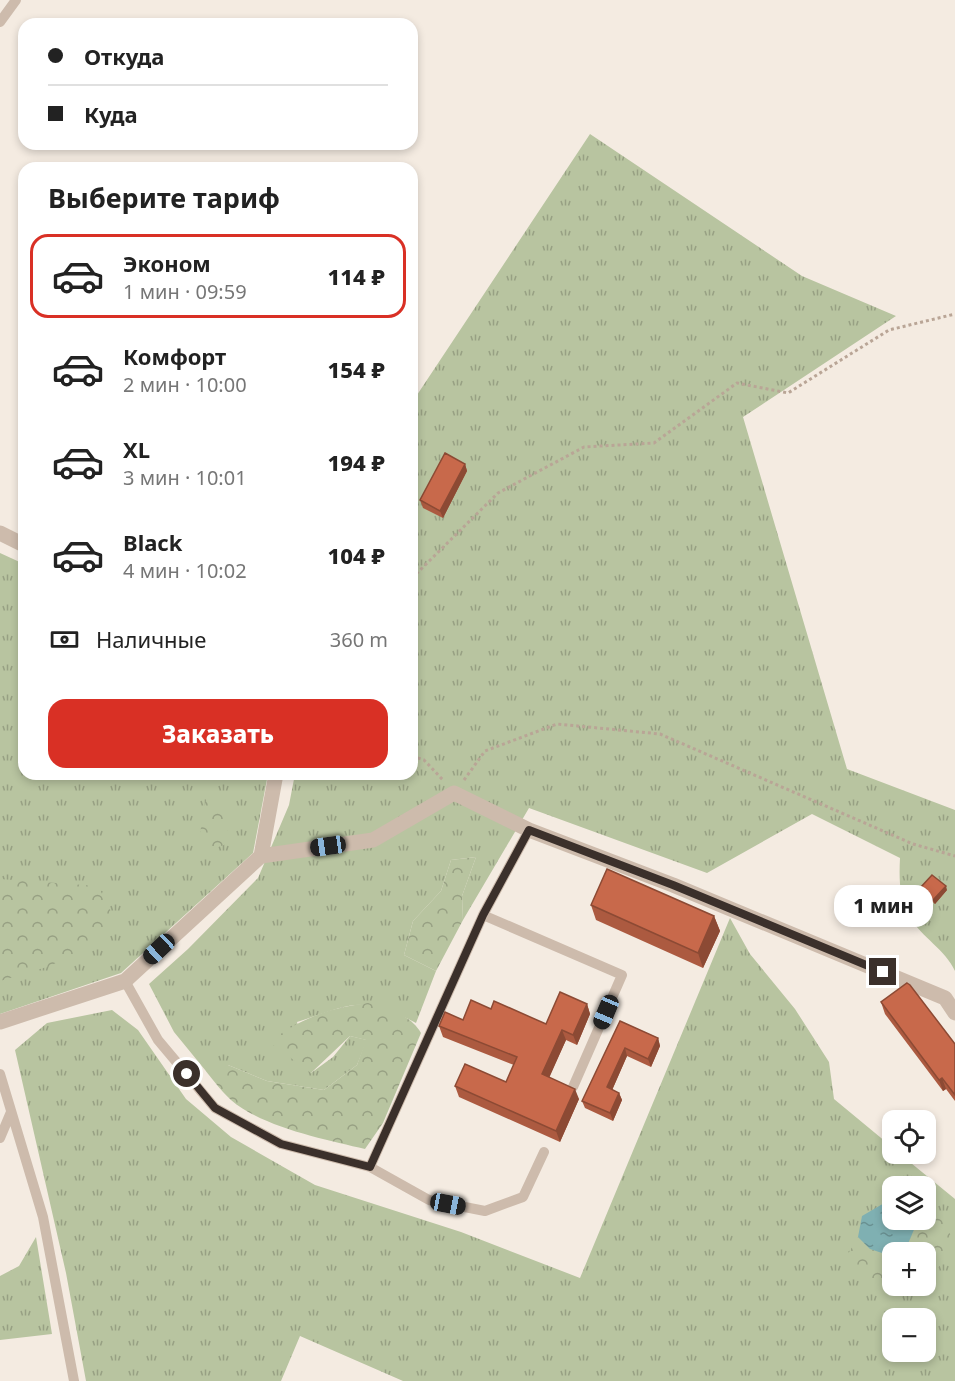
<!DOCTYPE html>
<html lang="ru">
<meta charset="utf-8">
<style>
body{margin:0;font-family:"Noto Sans",sans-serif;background:#f2f2f2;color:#222;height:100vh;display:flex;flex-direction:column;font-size:22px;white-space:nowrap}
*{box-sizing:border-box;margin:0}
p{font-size:20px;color:#767676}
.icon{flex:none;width:33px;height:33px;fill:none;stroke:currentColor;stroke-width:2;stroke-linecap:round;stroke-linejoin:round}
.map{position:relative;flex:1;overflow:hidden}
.details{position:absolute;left:18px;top:162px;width:400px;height:618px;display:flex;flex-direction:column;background:#fff;border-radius:18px;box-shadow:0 3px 9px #0003}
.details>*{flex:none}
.hud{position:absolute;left:18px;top:18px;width:400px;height:132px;border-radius:18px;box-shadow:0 3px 9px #0003;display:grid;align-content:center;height:132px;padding:0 30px;background:#fff}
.fabs{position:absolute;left:882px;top:1110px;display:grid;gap:12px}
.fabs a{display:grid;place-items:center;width:54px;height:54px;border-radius:12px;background:#fff;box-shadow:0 3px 9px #0003;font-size:30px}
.end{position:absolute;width:27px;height:27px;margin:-14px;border:8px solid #3b302b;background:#fff;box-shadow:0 0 0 3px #fff}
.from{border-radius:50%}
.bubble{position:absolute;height:42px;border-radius:18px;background:#fff;box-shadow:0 3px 9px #0003;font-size:20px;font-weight:800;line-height:42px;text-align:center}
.car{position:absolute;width:18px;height:36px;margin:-18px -9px;border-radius:8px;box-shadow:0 0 4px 2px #0007;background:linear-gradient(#222 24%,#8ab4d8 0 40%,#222 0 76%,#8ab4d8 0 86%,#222 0)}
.hud b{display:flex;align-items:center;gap:21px;height:57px;font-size:22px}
.hud b+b{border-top:2px solid #e0e0e0}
.hud i{width:15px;height:15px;background:#222}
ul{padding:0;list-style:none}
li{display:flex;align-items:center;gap:18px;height:84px;margin:0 12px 9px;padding:0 18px;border:3px solid transparent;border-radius:18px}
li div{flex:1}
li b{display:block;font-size:22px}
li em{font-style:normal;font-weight:800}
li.selected{border-color:#d93025}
li>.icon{width:54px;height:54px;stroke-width:1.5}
h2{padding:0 30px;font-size:27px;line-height:72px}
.pay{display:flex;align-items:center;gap:15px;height:66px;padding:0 30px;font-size:22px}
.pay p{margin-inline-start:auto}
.cta{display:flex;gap:12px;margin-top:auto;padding:12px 30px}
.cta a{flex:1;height:69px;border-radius:18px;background:#d93025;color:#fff;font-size:24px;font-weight:800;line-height:69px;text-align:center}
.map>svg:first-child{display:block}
</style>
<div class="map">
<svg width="955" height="1381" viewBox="0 0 955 1381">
<defs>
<pattern id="grass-tufts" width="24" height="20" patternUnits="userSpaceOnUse" patternTransform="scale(1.5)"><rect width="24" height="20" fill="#b8c4a0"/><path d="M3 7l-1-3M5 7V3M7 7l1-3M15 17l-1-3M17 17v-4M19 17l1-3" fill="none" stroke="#97a083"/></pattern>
<pattern id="forest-crowns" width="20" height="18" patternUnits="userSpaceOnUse" patternTransform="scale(1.5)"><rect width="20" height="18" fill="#b8c4a0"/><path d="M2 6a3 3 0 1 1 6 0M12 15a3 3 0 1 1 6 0" fill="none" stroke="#97a083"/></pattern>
<pattern id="water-ripples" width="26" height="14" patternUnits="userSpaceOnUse" patternTransform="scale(1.5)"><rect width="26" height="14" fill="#7fb0b2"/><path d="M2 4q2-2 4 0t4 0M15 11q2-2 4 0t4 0" fill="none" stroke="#699091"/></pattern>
</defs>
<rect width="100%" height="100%" fill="#f4ebe1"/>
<path fill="url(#grass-tufts)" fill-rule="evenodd" d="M 590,134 L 802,276 L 896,316 L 743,417 L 847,769 L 955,810 L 955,971 C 945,949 922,938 910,917 C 899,900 899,878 900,858 L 812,814 L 707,873 L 529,808 L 463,920 L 462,896 L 476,857 L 451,860 L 441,891 L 413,921 L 404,955 L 436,971 L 416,1023 C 361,994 352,1004 297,1022 L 311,1073 L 333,1057 L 350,1036 L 367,1040 L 357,1065 L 324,1090 L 267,1081 L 228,1065 L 201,1065 L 174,1032 L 149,984 L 188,949 L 258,878 L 289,805 L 295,774 L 412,774 L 413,401 Z
M 0,553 L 24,564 L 24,774 L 268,774 L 253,853 L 121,973 L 0,1014 Z
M 730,918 L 750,954 L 795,1009 L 829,1062 L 834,1099 L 892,1147 L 892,1154 L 900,1154 L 955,1199 L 955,1381 L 403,1381 L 300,1336 L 281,1381 L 86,1381 L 66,1273 L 15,1050 L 47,1023 L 112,1010 L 138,1030 L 186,1099 L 231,1137 L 315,1185 L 461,1232 L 580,1278 ZM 892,1186 L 926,1186 L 926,1220 L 892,1220 ZM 892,1252 L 926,1252 L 926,1286 L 892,1286 ZM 892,1318 L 926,1318 L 926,1352 L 892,1352 Z
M 36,1237 L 52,1334 L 0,1340 L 0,1276 L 19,1266 Z"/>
<path fill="url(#forest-crowns)" d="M 208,789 L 231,813 L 224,845 L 196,855 Z
M 476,857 L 462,896 L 463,920 L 436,971 L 404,955 L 413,921 L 441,891 L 451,860 Z
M 0,879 L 98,886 L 120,929 L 50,966 L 0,981 Z
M 368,1003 C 388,1008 411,1015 421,1033 L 383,1123 L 365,1149 C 326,1140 262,1127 231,1100 C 220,1090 211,1077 201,1065 L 228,1065 L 267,1081 L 324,1090 L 357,1065 L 366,1040 L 350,1036 L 311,1073 L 269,1042 C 302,1018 328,1008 368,1003 Z
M 926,1209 L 946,1220 L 955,1251 L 926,1279 L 926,1252 L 896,1252 L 907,1246 L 916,1225 L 913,1220 L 926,1220 Z
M 858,1237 L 870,1249 L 892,1255 L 892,1286 L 917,1286 L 895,1302 L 855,1279 L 848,1254 Z"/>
<path fill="url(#water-ripples)" d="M 886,1202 L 892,1203 L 892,1220 L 913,1220 L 916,1225 L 907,1246 L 891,1256 L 870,1249 L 858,1237 L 862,1216 Z"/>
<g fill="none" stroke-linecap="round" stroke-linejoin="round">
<path stroke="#b9a596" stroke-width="3" stroke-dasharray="3 3" stroke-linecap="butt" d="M 412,578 L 498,493 L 584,447 L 654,443 L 737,383 L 788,393 L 889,330 L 955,314
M 412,756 L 424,760 L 443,780
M 464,780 L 485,751 L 557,724 L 660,734 L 913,844 L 955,856"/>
<path stroke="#cdbbac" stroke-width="10" d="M 0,22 L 16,0
M 483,915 L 622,975 L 573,1087
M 125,981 L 158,1040 L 215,1108 L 281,1144 L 370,1167 L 429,1200 L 485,1211 L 523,1197 L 544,1152
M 0,1074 L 43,1217 L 74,1381
M 0,1138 L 11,1112
M 370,1167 L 483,915 L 529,830"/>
<path stroke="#cdbbac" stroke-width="15" d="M 0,533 L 24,545
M 261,856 L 373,840 L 454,793 L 529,830 L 673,885 L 945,998 L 955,1013
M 0,1022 L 125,981 L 261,856 L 276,774"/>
</g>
<path fill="#ac5a40" d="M 465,464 L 467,471 L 443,518 L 423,508 L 420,500 Z
M 920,888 L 947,890 L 935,904 L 922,892 Z
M 591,905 L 714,916 L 720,931 L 703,968 L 596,920 Z
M 881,1002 L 955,1044 L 955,1101 L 946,1089 L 943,1091 L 885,1014 Z
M 587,1004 L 590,1014 L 577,1045 L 566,1040 L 549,1077 L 579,1099 L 560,1142 L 459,1097 L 455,1086 L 506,1082 L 514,1065 L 443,1037 L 439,1026 L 463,1020 L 491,1009 L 546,1024 Z
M 620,1021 L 658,1038 L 660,1046 L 651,1067 L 627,1056 L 612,1090 L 619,1093 L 622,1100 L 613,1121 L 585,1108 L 582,1101 Z"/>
<path fill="#8c4a34" d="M 465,464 L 467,471 L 443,518 L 440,511 Z
M 946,886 L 947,890 L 935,904 L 933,900 Z
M 714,916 L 720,931 L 703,968 L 698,953 Z
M 587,1004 L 590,1014 L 577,1045 L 573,1035 Z
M 562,1030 L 566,1040 L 546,1085 L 542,1074 Z
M 658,1038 L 660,1046 L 651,1067 L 648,1059 Z
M 625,1048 L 627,1056 L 610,1095 L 607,1087 Z
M 942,1078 L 946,1089 L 943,1091 L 939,1080 Z
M 575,1089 L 579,1099 L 560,1142 L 556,1131 Z
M 619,1093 L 622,1100 L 613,1121 L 610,1113 Z"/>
<path fill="#c8694b" stroke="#8c4a34" stroke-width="1.5" d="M 445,453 L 465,464 L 440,511 L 420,500 Z
M 607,869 L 714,916 L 698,953 L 591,905 Z
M 932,875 L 946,886 L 933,900 L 920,888 Z
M 907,983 L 910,985 L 955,1044 L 955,1095 L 942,1078 L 939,1080 L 881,1002 Z
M 560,992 L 587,1004 L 573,1035 L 562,1030 L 542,1074 L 575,1089 L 556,1131 L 455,1086 L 465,1064 L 506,1082 L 517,1057 L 439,1026 L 445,1012 L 463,1020 L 471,1000 L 491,1009 L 494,1001 L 546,1024 Z
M 620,1021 L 658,1038 L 648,1059 L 625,1048 L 607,1087 L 619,1093 L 610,1113 L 582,1101 Z"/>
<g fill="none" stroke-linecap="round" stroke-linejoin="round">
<path stroke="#3b302b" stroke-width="8" d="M 187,1074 L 215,1108 L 281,1144 L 370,1167 L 483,915 L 529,830 L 673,885 L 883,972"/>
</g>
</svg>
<div class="fabs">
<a><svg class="icon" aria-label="locate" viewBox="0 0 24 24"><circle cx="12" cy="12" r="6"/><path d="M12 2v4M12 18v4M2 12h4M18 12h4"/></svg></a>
<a><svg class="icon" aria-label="layers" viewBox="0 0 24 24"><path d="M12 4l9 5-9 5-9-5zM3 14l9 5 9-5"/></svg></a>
<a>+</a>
<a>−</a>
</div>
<i class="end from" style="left:187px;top:1074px"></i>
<i class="end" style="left:883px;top:972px"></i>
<div class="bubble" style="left:834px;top:885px;width:99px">1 мин</div>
<i class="car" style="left:328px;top:846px;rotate:262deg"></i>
<i class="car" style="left:159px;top:949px;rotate:227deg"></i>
<i class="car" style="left:606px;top:1012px;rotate:203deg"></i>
<i class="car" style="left:448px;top:1204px;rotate:101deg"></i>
<div class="hud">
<b><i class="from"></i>Откуда</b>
<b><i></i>Куда</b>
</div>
<section class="details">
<h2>Выберите тариф</h2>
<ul>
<li class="selected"><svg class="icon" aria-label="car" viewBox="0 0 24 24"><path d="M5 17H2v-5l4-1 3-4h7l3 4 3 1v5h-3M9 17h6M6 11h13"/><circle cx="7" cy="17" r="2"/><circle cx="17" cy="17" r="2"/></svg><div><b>Эконом</b><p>1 мин · 09:59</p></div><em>114 ₽</em></li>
<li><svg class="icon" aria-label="car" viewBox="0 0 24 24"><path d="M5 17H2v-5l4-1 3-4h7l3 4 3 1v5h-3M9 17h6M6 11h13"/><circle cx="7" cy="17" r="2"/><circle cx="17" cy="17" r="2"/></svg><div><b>Комфорт</b><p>2 мин · 10:00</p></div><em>154 ₽</em></li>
<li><svg class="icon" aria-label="car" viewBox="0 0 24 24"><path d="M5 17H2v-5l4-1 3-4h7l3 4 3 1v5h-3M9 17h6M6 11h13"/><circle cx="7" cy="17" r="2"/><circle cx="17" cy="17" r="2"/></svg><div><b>XL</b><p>3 мин · 10:01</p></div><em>194 ₽</em></li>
<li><svg class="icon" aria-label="car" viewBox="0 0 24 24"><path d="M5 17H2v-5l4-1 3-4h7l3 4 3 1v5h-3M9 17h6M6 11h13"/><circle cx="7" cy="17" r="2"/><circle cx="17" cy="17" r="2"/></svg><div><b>Black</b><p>4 мин · 10:02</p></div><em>104 ₽</em></li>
</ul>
<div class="pay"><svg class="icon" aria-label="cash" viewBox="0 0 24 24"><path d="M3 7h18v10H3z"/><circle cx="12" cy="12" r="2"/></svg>Наличные<p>360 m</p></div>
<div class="cta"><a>Заказать</a></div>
</section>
</div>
